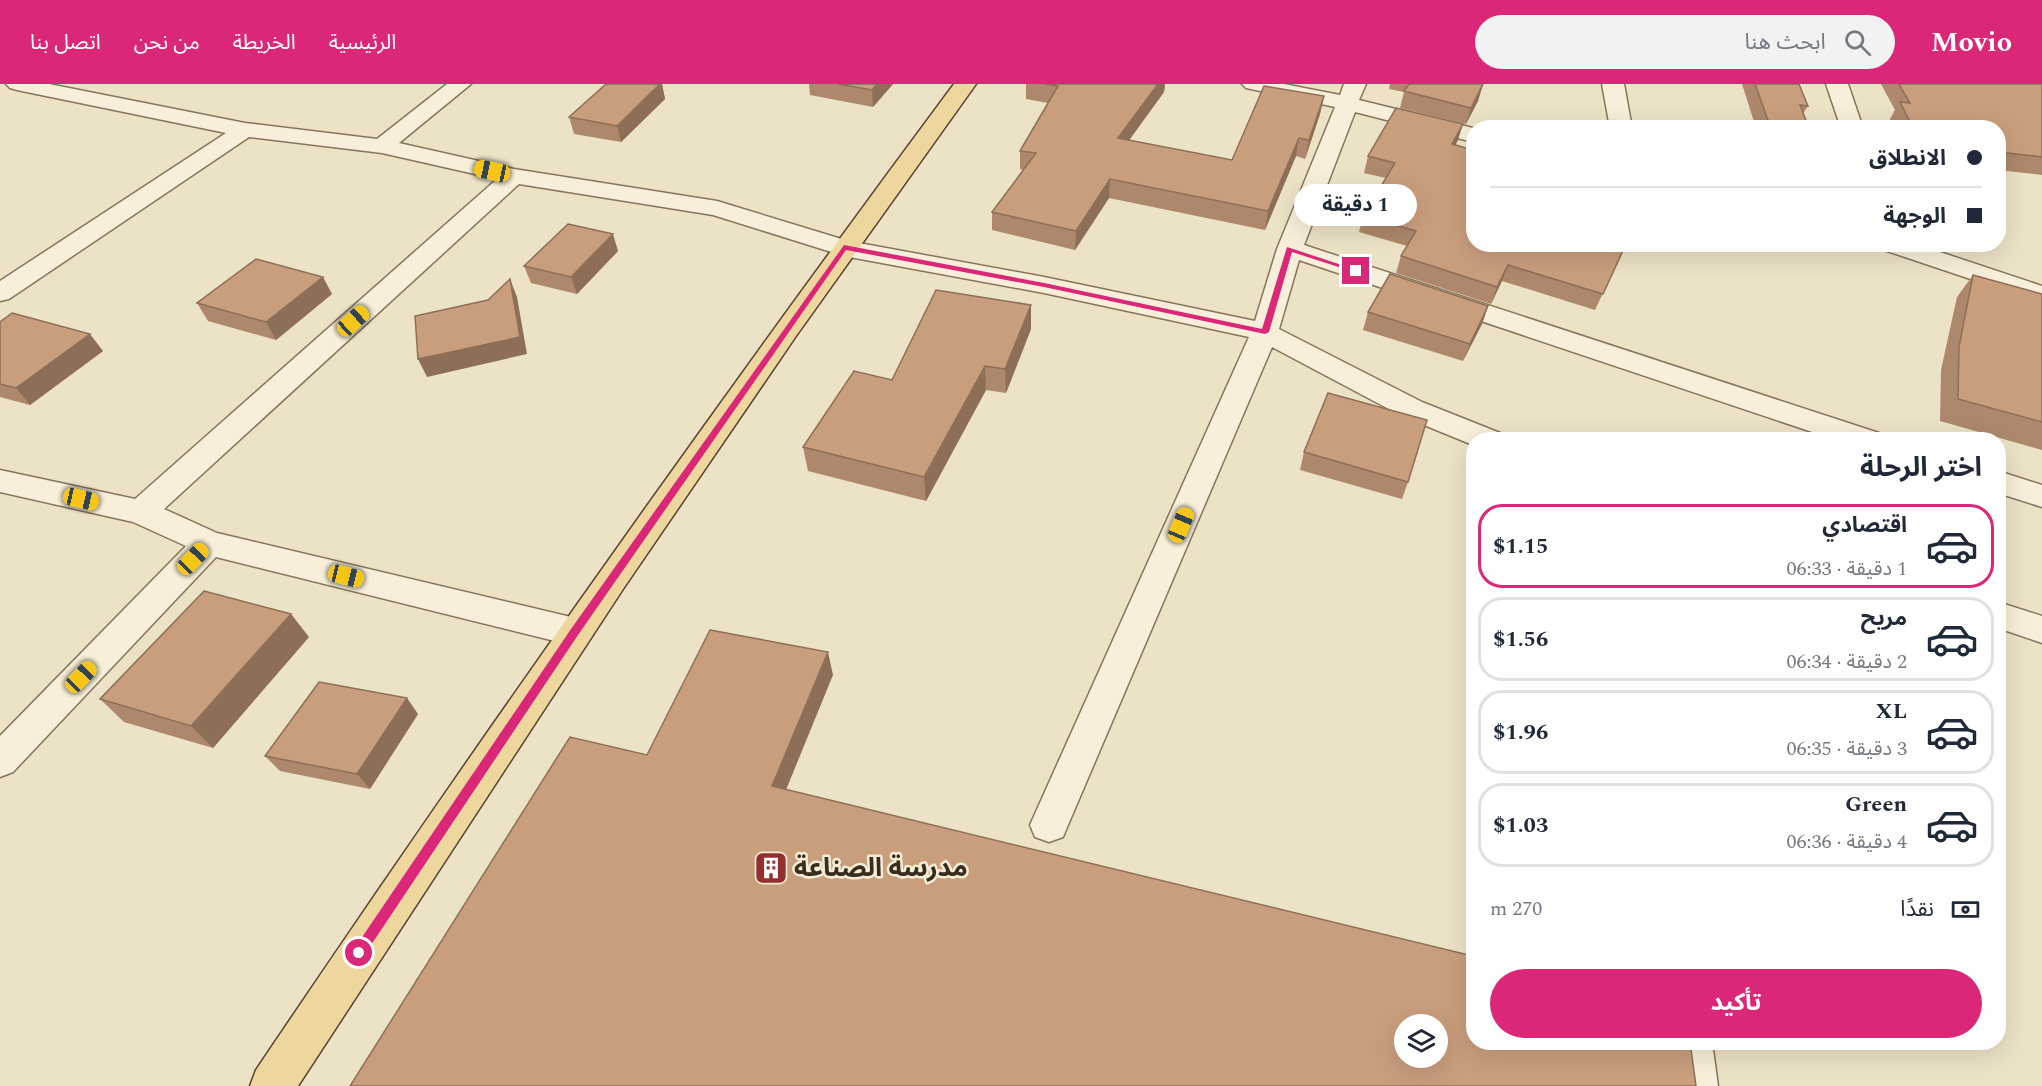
<!DOCTYPE html>
<html lang="ar">
<meta charset="utf-8">
<style>
body{margin:0;font-family:Spectral,"Noto Sans Arabic",serif;background:#f2f2f3;color:#1f2937;direction:rtl;height:100vh;display:flex;flex-direction:column;font-size:22px;white-space:nowrap}
*{box-sizing:border-box;margin:0}
p{font-size:20px;color:#747a83}
.icon{flex:none;width:33px;height:33px;fill:none;stroke:currentColor;stroke-width:2;stroke-linecap:round;stroke-linejoin:round}
.map{position:relative;flex:1;overflow:hidden;direction:ltr}
.drawer{position:absolute;left:1466px;top:348px;width:540px;height:618px;display:flex;flex-direction:column;background:#fff;border-radius:24px;box-shadow:0 6px 24px #0002;direction:rtl}
.drawer>*{flex:none}
.top-card{position:absolute;left:1466px;top:36px;width:540px;height:132px;border-radius:24px;box-shadow:0 6px 24px #0002;direction:rtl;display:grid;align-content:center;height:132px;padding:0 24px;background:#fff}
.tools{position:absolute;left:1394px;top:930px;display:grid;gap:12px}
.tools a{display:grid;place-items:center;width:54px;height:54px;border-radius:50%;background:#fff;box-shadow:0 6px 24px #0002;font-size:30px}
.end{position:absolute;width:27px;height:27px;margin:-14px;border:8px solid #db2777;background:#fff;box-shadow:0 0 0 3px #fff}
.from{border-radius:50%}
.bubble{position:absolute;height:42px;border-radius:21px;background:#fff;box-shadow:0 6px 24px #0002;font-size:20px;font-weight:700;line-height:42px;text-align:center;direction:rtl}
.car{position:absolute;width:18px;height:36px;margin:-18px -9px;border-radius:8px;box-shadow:0 0 4px 2px #0007;background:linear-gradient(#f5c518 24%,#345 0 40%,#f5c518 0 76%,#345 0 86%,#f5c518 0)}
.top-card b{display:flex;align-items:center;gap:21px;height:57px;font-size:22px}
.top-card b+b{border-top:2px solid #e0e1e3}
.top-card i{width:15px;height:15px;background:#1f2937}
ul{padding:0;list-style:none}
li{display:flex;align-items:center;gap:18px;height:84px;margin:0 12px 9px;padding:0 12px;border:3px solid #e0e1e3;border-radius:24px}
li div{flex:1}
li b{display:block;font-size:22px}
li em{font-style:normal;font-weight:700}
li.on{border-color:#db2777}
li>.icon{width:54px;height:54px;stroke-width:1.5}
h2{padding:0 24px;font-size:27px;line-height:72px}
.pay{display:flex;align-items:center;gap:15px;height:66px;padding:0 24px;font-size:22px}
.pay p{margin-inline-start:auto}
.primary-button{display:flex;gap:12px;margin-top:auto;padding:12px 24px}
.primary-button a{flex:1;height:69px;border-radius:36px;background:#db2777;color:#fff;font-size:24px;font-weight:700;line-height:69px;text-align:center}
header{display:flex;align-items:center;gap:36px;box-sizing:border-box;height:84px;padding:0 30px;background:#db2777;color:#fff}
header strong{font-size:28px}
nav{display:flex;gap:33px;margin-inline-start:auto;font-size:21px}
.search{width:420px;height:54px;background:#f2f2f3;display:flex;align-items:center;gap:15px;box-sizing:border-box;padding:0 21px;border-radius:33px;color:#747a83;font-size:22px}
.map>svg:first-child{display:block}
</style>
<header>
<strong>Movio</strong>
<div class="search"><svg class="icon" aria-label="search" viewBox="0 0 24 24"><circle cx="10" cy="10" r="6"/><path d="M15 15l6 6"/></svg>ابحث هنا</div>
<nav><a>الرئيسية</a><a>الخريطة</a><a>من نحن</a><a>اتصل بنا</a></nav>
</header>
<div class="map">
<svg width="2042" height="1002" viewBox="0 0 2042 1002">
<rect width="100%" height="100%" fill="#ece2c6"/>
<g fill="none" stroke-linecap="round" stroke-linejoin="round">
<g stroke="#87745c" stroke-width="3">
<path id="minor" d="M 6,0 L 49,0 L 245,39 L 377,55 L 447,0 L 471,0 L 399,59 L 514,85 L 717,117 L 848,157 L 1044,193 L 1255,237 L 1277,165 L 1335,23 L 1246,4 L 1242,0 L 1284,0 L 1340,11 L 1344,0 L 1366,0 L 1359,16 L 1473,44 L 1473,58 L 1355,28 L 1304,161 L 1879,349 L 1883,356 L 1836,356 L 1299,176 L 1279,245 L 1422,318 L 1500,349 L 1504,356 L 1473,356 L 1473,361 L 1402,332 L 1272,263 L 1068,741 L 1063,753 L 1049,758 L 1035,753 L 1030,741 L 1249,253 L 1044,209 L 844,172 L 713,131 L 519,100 L 164,425 L 217,449 L 575,534 L 587,538 L 592,548 L 587,558 L 575,562 L 216,473 L 13,688 L 0,693 L 0,652 L 186,462 L 133,438 L 0,408 L 0,386 L 135,415 L 497,95 L 382,69 L 249,53 L 9,215 L 0,217 L 0,197 L 226,49 L 17,6 L 10,4 Z
M 1602,0 L 1624,0 L 1632,44 L 1610,44 Z
M 1826,0 L 1848,0 L 1863,44 L 1841,44 Z
M 1878,160 L 1916,160 L 2042,202 L 2042,219 L 1881,165 Z
M 1998,387 L 2042,401 L 2042,423 L 1998,409 Z
M 1998,518 L 2042,532 L 2042,559 L 1998,544 Z
M 1668,958 L 1712,958 L 1718,1002 L 1674,1002 Z"/>
</g>
<g stroke="#554230" stroke-width="3">
<path id="major" d="M 954,0 L 976,0 L 796,252 L 623,505 L 298,1002 L 250,1002 L 256,986 C 481,652 714,323 954,0 Z"/>
</g>
<use href="#minor" fill="#f7efd9" fill-rule="evenodd"/>
<use href="#major" fill="#eed79f" fill-rule="evenodd"/>
</g>
<path fill="#ad886c" d="M 606,0 L 662,0 L 665,15 L 621,58 L 574,50 L 569,33 Z
M 809,0 L 893,0 L 873,23 L 810,11 Z
M 1026,0 L 1165,0 L 1164,8 L 1129,56 L 1232,76 L 1324,12 L 1320,30 L 1305,75 L 1296,72 L 1265,146 L 1109,114 L 1075,166 L 992,146 L 992,128 L 1024,86 L 1020,85 L 1020,67 L 1048,19 L 1026,15 Z
M 1390,0 L 1483,0 L 1478,17 L 1466,40 L 1400,24 L 1404,8 L 1389,5 Z
M 1742,0 L 1799,0 L 1808,22 L 1803,30 L 1809,44 L 1756,44 Z
M 1881,0 L 2042,0 L 2042,91 L 1998,86 L 1998,44 L 1894,44 L 1890,35 L 1895,26 Z
M 1463,40 L 1455,61 L 1626,160 L 1595,226 L 1502,197 L 1491,220 L 1396,189 L 1401,172 L 1407,162 L 1359,148 L 1363,132 L 1386,94 L 1364,89 L 1368,72 Z
M 618,167 L 577,210 L 531,199 L 524,182 Z
M 1973,191 L 2042,210 L 2042,366 L 1940,337 L 1941,286 L 1957,213 Z
M 332,210 L 276,256 L 208,237 L 197,219 Z
M 1488,222 L 1482,240 L 1463,277 L 1363,246 L 1368,228 Z
M 0,238 L 103,267 L 30,321 L 0,313 Z
M 1031,245 L 1006,309 L 986,306 L 926,417 L 808,387 L 803,363 L 892,296 Z
M 1304,368 L 1408,398 L 1402,415 L 1300,386 Z
M 309,553 L 213,664 L 124,638 L 100,615 Z
M 418,630 L 370,705 L 280,687 L 265,672 Z"/>
<path fill="#8d6f58" d="M 660,0 L 662,0 L 665,15 L 621,58 L 617,42 Z
M 877,0 L 893,0 L 873,23 L 872,6 Z
M 1158,0 L 1165,0 L 1164,8 L 1117,73 L 1118,54 Z
M 1483,0 L 1478,17 L 1466,40 L 1471,24 Z
M 1324,12 L 1320,30 L 1305,75 L 1309,56 Z
M 1463,40 L 1458,56 L 1448,76 L 1452,60 Z
M 1299,54 L 1296,72 L 1265,146 L 1268,127 Z
M 1110,95 L 1109,114 L 1075,166 L 1076,147 Z
M 613,150 L 618,167 L 577,210 L 571,193 Z
M 1508,181 L 1502,197 L 1491,220 L 1497,203 Z
M 323,193 L 332,210 L 276,256 L 266,238 Z
M 510,195 L 517,213 L 527,270 L 427,293 L 418,275 L 520,253 Z
M 1031,221 L 1031,245 L 1006,309 L 1005,285 Z
M 1488,222 L 1482,240 L 1463,277 L 1470,260 Z
M 90,250 L 103,267 L 30,321 L 16,304 Z
M 985,282 L 986,306 L 926,417 L 924,393 Z
M 291,530 L 309,553 L 213,664 L 191,642 Z
M 828,568 L 833,591 L 779,723 L 772,702 Z
M 407,614 L 418,630 L 370,705 L 357,690 Z"/>
<path fill="#c99e7d" stroke="#8d6f58" stroke-width="1.5" fill-rule="evenodd" d="M 606,0 L 660,0 L 617,42 L 569,33 Z
M 838,0 L 877,0 L 872,6 Z
M 1045,0 L 1158,0 L 1118,54 L 1232,76 L 1264,2 L 1324,12 L 1309,56 L 1299,54 L 1268,127 L 1110,95 L 1076,147 L 992,128 L 1036,69 L 1020,67 L 1058,2 Z
M 1409,0 L 1483,0 L 1471,24 L 1404,7 Z
M 1755,0 L 1799,0 L 1808,22 L 1800,21 L 1809,44 L 1763,44 L 1761,38 L 1769,39 Z
M 1899,0 L 2042,0 L 2042,73 L 1998,68 L 1998,44 L 1913,44 L 1900,18 L 1910,19 Z
M 1396,24 L 1463,40 L 1452,60 L 1473,66 L 1473,160 L 1626,160 L 1603,210 L 1508,181 L 1497,203 L 1401,172 L 1416,147 L 1363,132 L 1395,79 L 1368,72 Z
M 568,140 L 613,150 L 571,193 L 524,182 Z
M 256,175 L 323,193 L 266,238 L 197,219 Z
M 1390,190 L 1488,222 L 1470,260 L 1368,228 Z
M 1973,191 L 2042,210 L 2042,338 L 1958,315 L 1959,263 Z
M 510,195 L 520,253 L 418,275 L 415,232 L 488,216 Z
M 936,206 L 1031,221 L 1005,285 L 985,282 L 924,393 L 803,363 L 854,287 L 892,296 Z
M 12,229 L 90,250 L 16,304 L 0,300 L 0,238 Z
M 1328,309 L 1427,336 L 1408,398 L 1304,368 Z
M 204,507 L 291,530 L 191,642 L 100,615 Z
M 710,546 L 828,568 L 772,702 L 1473,872 L 1473,958 L 1690,958 L 1696,1002 L 350,1002 L 570,653 L 647,671 ZM 1404,940 L 1437,940 L 1437,974 L 1404,974 Z
M 319,598 L 407,614 L 357,690 L 265,672 Z"/>
<path fill="#db2777" d="M 844,161 L 1044,199 L 1262,245 L 1287,163 L 1360,187 L 1354,188 L 1292,168 L 1269,248 L 1265,250 L 1044,203 L 846,166 L 578,551 L 363,873 L 354,873 L 354,865 L 571,545 Z"/>
<defs>
<g id="building-square" transform="scale(1.725)"><rect x="-9" y="-9" width="18" height="18" rx="4" fill="#93302f" stroke="#f4ecd5"/><path d="M-4-6H4V6H1V3H-1V6H-4ZM-2.5-4.3h1.7v1.8h-1.7ZM.8-4.3h1.7v1.8H.8ZM-2.5-1h1.7V.8h-1.7ZM.8-1h1.7V.8H.8Z" fill="#fff"/></g>
</defs>
<g fill-rule="evenodd">
<use href="#building-square" x="771" y="784"/>
</g>
<g text-anchor="middle" dominant-baseline="central" stroke-width="5" stroke-linejoin="round" paint-order="stroke">
<g font-size="26" font-weight="bold" fill="#382c1f" stroke="#f4ecd5" text-anchor="start">
<text x="794" y="784">مدرسة الصناعة</text>
</g>
</g>
</svg>
<div class="tools">
<a><svg class="icon" aria-label="layers" viewBox="0 0 24 24"><path d="M12 4l9 5-9 5-9-5zM3 14l9 5 9-5"/></svg></a>
</div>
<i class="end from" style="left:359px;top:869px"></i>
<i class="end" style="left:1356px;top:187px"></i>
<div class="bubble" style="left:1294px;top:100px;width:123px">1 دقيقة</div>
<i class="car" style="left:492px;top:87px;rotate:282deg"></i>
<i class="car" style="left:353px;top:237px;rotate:48deg"></i>
<i class="car" style="left:81px;top:415px;rotate:103deg"></i>
<i class="car" style="left:1181px;top:441px;rotate:23deg"></i>
<i class="car" style="left:193px;top:475px;rotate:44deg"></i>
<i class="car" style="left:346px;top:492px;rotate:104deg"></i>
<i class="car" style="left:81px;top:593px;rotate:44deg"></i>
<div class="top-card">
<b><i class="from"></i>الانطلاق</b>
<b><i></i>الوجهة</b>
</div>
<section class="drawer">
<h2>اختر الرحلة</h2>
<ul>
<li class="on"><svg class="icon" aria-label="car" viewBox="0 0 24 24"><path d="M5 17H2v-5l4-1 3-4h7l3 4 3 1v5h-3M9 17h6M6 11h13"/><circle cx="7" cy="17" r="2"/><circle cx="17" cy="17" r="2"/></svg><div><b>اقتصادي</b><p>1 دقيقة · 06:33</p></div><em>$1.15</em></li>
<li><svg class="icon" aria-label="car" viewBox="0 0 24 24"><path d="M5 17H2v-5l4-1 3-4h7l3 4 3 1v5h-3M9 17h6M6 11h13"/><circle cx="7" cy="17" r="2"/><circle cx="17" cy="17" r="2"/></svg><div><b>مريح</b><p>2 دقيقة · 06:34</p></div><em>$1.56</em></li>
<li><svg class="icon" aria-label="car" viewBox="0 0 24 24"><path d="M5 17H2v-5l4-1 3-4h7l3 4 3 1v5h-3M9 17h6M6 11h13"/><circle cx="7" cy="17" r="2"/><circle cx="17" cy="17" r="2"/></svg><div><b>XL</b><p>3 دقيقة · 06:35</p></div><em>$1.96</em></li>
<li><svg class="icon" aria-label="car" viewBox="0 0 24 24"><path d="M5 17H2v-5l4-1 3-4h7l3 4 3 1v5h-3M9 17h6M6 11h13"/><circle cx="7" cy="17" r="2"/><circle cx="17" cy="17" r="2"/></svg><div><b>Green</b><p>4 دقيقة · 06:36</p></div><em>$1.03</em></li>
</ul>
<div class="pay"><svg class="icon" aria-label="cash" viewBox="0 0 24 24"><path d="M3 7h18v10H3z"/><circle cx="12" cy="12" r="2"/></svg>نقدًا<p>270 m</p></div>
<div class="primary-button"><a>تأكيد</a></div>
</section>
</div>
